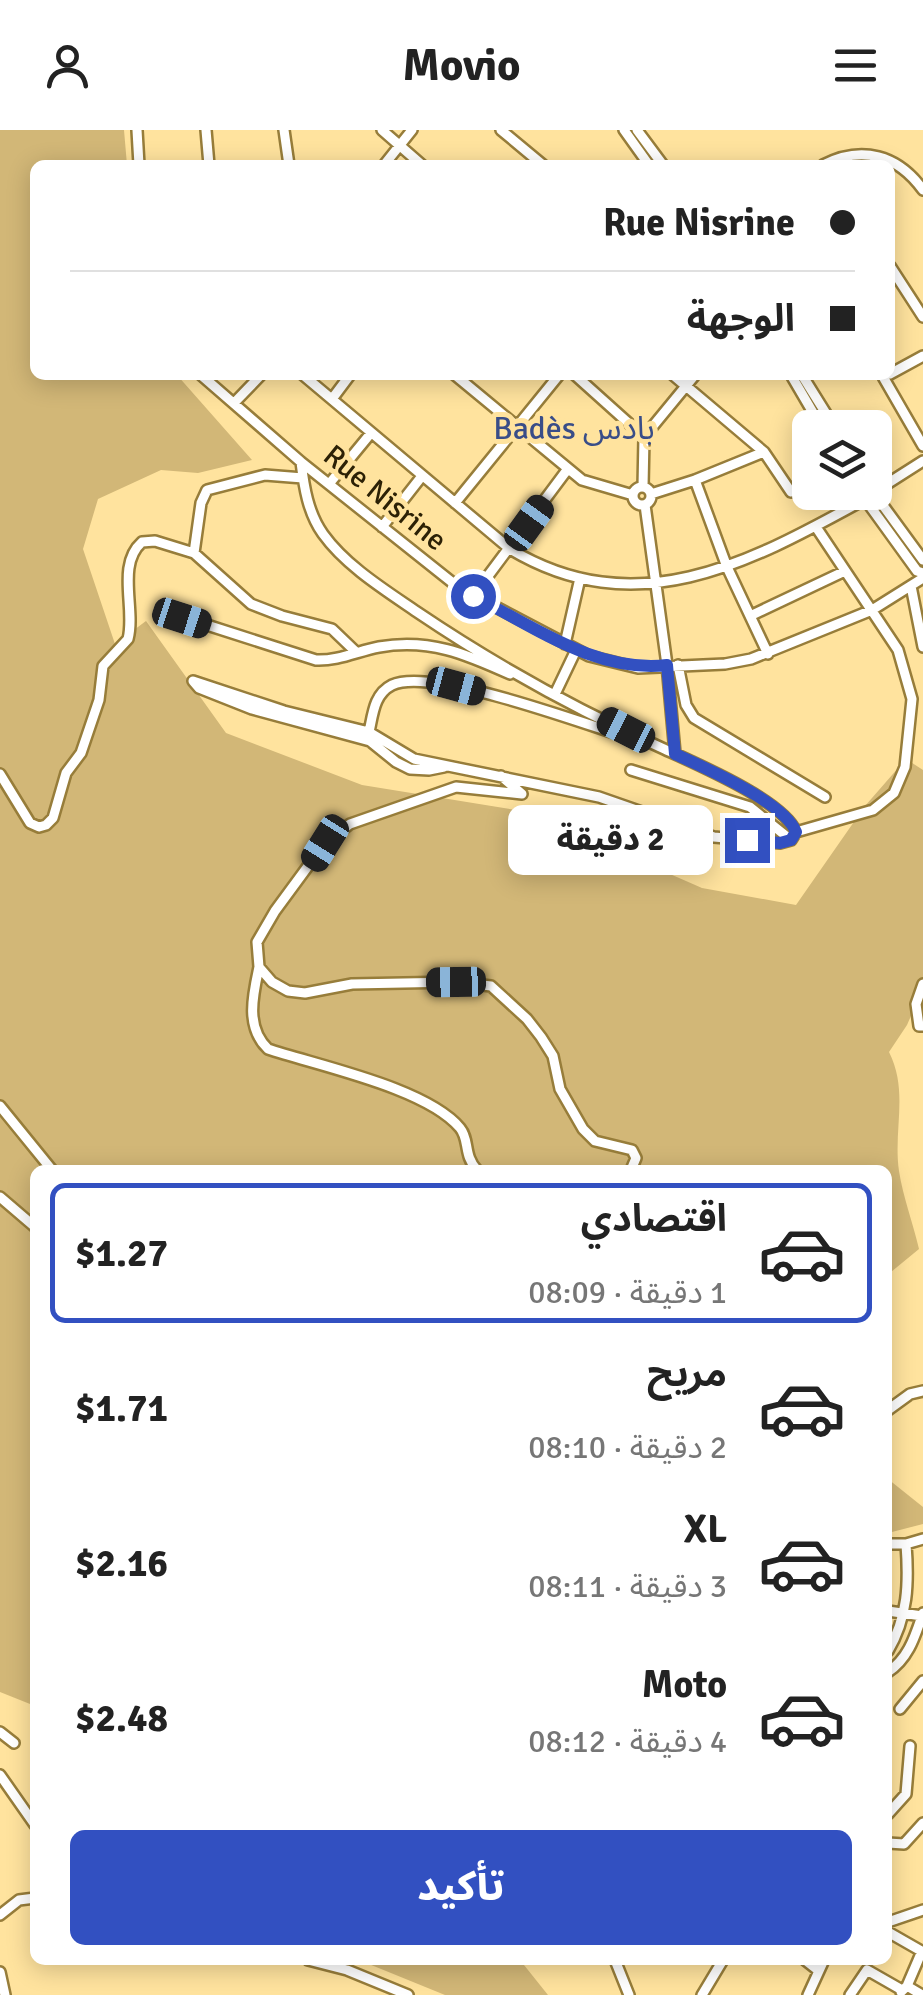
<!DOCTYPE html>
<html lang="ar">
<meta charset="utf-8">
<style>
body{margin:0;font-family:Signika,"Noto Sans Arabic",sans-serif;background:#f2f2f2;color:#222;direction:rtl;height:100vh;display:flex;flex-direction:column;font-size:38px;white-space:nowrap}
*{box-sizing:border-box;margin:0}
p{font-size:32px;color:#767676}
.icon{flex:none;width:55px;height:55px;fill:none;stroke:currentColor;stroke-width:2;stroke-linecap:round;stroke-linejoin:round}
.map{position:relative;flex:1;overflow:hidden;direction:ltr}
.details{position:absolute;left:30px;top:1035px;width:862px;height:800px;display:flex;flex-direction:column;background:#fff;border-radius:15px;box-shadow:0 5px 25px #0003;direction:rtl}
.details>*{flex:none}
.hud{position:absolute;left:30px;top:30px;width:865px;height:220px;border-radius:15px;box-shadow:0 5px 25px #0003;direction:rtl;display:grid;align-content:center;height:220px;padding:0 40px;background:#fff}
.buttons{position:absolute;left:792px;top:280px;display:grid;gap:20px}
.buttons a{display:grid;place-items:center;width:100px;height:100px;border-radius:15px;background:#fff;box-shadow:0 5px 25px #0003;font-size:50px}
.end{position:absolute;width:45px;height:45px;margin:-22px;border:12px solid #3250c1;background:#fff;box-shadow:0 0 0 5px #fff}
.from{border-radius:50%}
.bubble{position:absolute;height:70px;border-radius:15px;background:#fff;box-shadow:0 5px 25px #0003;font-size:32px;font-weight:800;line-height:70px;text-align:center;direction:rtl}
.car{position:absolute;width:30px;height:60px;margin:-30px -15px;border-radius:12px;box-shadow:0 0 8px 2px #0007;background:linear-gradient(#222 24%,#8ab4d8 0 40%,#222 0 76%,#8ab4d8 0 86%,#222 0)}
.hud b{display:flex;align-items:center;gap:35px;height:95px;font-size:38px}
.hud b+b{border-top:2px solid #e0e0e0}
.hud i{width:25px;height:25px;background:#222}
ul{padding:18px 0 0;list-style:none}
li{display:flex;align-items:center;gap:30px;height:140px;margin:0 20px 15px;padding:0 20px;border:5px solid transparent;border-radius:15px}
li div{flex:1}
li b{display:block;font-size:38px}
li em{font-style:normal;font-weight:800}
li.current{border-color:#3250c1}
li>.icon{width:90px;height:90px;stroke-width:1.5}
.button{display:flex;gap:20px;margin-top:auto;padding:20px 40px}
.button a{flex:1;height:115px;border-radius:15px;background:#3250c1;color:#fff;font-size:40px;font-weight:800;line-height:115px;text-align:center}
header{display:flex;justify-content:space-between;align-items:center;height:130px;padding:0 40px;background:#fff;font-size:45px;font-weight:800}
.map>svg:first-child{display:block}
</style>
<header><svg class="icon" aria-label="menu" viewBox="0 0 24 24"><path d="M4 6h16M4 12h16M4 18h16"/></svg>Movio<svg class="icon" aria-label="person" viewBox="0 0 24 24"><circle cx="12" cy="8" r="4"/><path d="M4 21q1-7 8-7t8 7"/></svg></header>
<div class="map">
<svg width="923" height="1865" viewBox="0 0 923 1865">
<rect width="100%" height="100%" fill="#ffe39e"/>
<path fill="#d2b777" d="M 0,0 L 124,0 L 127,35 L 35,35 L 35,245 L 177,245 L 252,330 L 198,343 L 161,340 L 98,369 L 83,419 L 115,514 L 146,491 L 226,603 L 362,655 L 528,682 L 702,758 L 796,775 L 865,676 L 906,629 L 923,640 L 923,858 L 907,895 L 889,922 C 909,962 893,999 899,1041 C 903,1067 913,1093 919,1119 L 891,1142 L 888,1181 L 888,1040 L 35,1040 L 35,1576 L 0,1562 Z
M 888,1349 L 923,1377 L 923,1394 L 888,1403 Z
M 359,1830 L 520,1830 L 548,1865 L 445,1865 Z"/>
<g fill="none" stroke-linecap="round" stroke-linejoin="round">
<g stroke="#977d3a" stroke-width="14">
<path id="minor" d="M 137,0 L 139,35
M 206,0 L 209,35
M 284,0 L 289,35
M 382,0 L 422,35
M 501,0 L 543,35
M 624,0 L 649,35
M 637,0 L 663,35
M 384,35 L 412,0
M 823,35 C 862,15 898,25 923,60
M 890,136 L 923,187
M 890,244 L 923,226
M 201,245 L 301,332 L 458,457 L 589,526 L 638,538 L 725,534 L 751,529 L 872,480 L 923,448
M 303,245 L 510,419 C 635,494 747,434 860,372
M 455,245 L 582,350 L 633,365
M 575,245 L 644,307
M 673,245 L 764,322 L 791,362
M 791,245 L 822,298
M 802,245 L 835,298
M 882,245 L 923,316
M 332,269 L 350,245
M 234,273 L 261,245
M 301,332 C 304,357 308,383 323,404 C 346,436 385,460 417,482 C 494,534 577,580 662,618 C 694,633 783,670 796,702
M 695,350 L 727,437 L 768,524
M 329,354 L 371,303
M633 366a9 9 0 1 1 18 0a9 9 0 1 1-18 0Z
M 643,357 L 644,307 L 695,245
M 879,359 L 923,331
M 651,364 L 695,350 L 764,322
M 879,370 L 923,430
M 455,373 L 559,245
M 645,375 L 667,535 L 675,623
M 870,376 L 917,441 L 923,443
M 382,397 L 422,346
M 194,423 L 201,373 L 207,360 L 265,345 L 303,348
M 911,456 L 923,517
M 473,466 L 567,340
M 750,486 L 845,441
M 182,487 L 316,530 C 338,531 358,521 379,517 C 429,508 466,524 510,544
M 565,514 L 580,448
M 678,535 L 686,575 L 694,588 L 825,667
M 555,564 L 576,520
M 369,602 C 373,584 374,564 392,555 C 432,536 589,596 636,610
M 444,637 L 429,640 L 410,639 L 396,632 L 370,611 L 252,579 L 199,558 L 193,551 L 284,581 L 369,602 L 414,629 L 599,667 L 714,707 L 780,713 L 791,710 L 796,702 L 873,680 L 894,663 L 905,637 L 912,569 L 898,520 L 816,397
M 631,640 L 750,677 L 791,710
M 0,644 L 30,693 L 39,697 L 46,695 L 53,688 L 66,643 L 81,623 L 99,570 L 103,536 L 128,509 C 136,479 116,435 142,412 L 155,411 L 194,423 L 251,474 L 282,486 L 332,499 L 356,522
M 501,646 L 522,664 L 456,657 L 350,694 L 325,713 L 275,781 L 257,812 L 259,837 L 272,852 L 288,861 L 305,863 L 352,854 L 456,852 L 491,856 L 527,889 L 541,907 L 553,926 L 560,959 L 583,999 L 595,1011 L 632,1020 L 636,1028 L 631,1040
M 259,837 C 253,865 245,897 268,919 C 319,936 427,958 460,998 C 470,1010 463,1025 477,1040
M 923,854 L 916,874 L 919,896 L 923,896
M 0,976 L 52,1040
M 0,1067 L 35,1097
M 888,1280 L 910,1264 L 923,1261
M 888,1414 L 906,1414 L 923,1409
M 888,1481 L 922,1486
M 888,1521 C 908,1487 909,1453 906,1414
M 888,1542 C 909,1528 915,1506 923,1483
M 900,1579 L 923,1551
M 0,1602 L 14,1613
M 0,1645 L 35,1695
M 888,1684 L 906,1664 L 910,1616
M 888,1713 L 904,1714 L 923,1693
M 0,1785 L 19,1770 L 35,1768
M 888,1792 L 923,1780
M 888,1802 L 923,1822
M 308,1830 L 347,1840 L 408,1865
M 615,1830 L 629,1865
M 805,1830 L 819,1841
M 0,1842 L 5,1865
M 907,1856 L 922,1865
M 901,1862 L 907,1856 L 922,1821
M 702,1865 L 723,1830
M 808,1865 L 824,1830
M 850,1865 L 867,1840 L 902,1860"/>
</g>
<use href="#minor" stroke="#fff" stroke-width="9"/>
</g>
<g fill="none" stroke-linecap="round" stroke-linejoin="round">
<path stroke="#3250c1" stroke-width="12" d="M 473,466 C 535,497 596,543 667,535 L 675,624 C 705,638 784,672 796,702 L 791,710 L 780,713 L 747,710"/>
</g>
<g text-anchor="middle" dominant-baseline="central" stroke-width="10" stroke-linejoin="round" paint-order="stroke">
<g font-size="30" fill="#2c2105" stroke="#ffe39e">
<text transform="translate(385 368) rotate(39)">Rue Nisrine</text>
</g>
<g font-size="32" fill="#394d88" stroke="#ffe39e">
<text x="574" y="298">Badès بادس</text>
</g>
</g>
</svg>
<div class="buttons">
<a><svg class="icon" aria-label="layers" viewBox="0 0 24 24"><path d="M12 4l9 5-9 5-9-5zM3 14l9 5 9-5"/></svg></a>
</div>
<i class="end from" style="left:473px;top:466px"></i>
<i class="end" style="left:747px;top:710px"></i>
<div class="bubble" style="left:508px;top:675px;width:205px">2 دقيقة</div>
<i class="car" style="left:529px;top:393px;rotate:36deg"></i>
<i class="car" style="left:182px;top:488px;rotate:108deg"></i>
<i class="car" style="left:456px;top:556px;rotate:105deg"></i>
<i class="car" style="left:626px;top:600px;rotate:297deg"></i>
<i class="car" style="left:325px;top:713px;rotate:212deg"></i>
<i class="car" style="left:456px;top:852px;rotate:269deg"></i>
<div class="hud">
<b><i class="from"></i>Rue Nisrine</b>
<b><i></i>الوجهة</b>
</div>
<section class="details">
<ul>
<li class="current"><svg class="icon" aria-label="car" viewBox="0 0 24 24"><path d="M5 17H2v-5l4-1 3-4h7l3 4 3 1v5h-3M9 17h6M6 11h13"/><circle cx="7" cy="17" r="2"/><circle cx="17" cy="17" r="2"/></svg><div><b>اقتصادي</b><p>1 دقيقة · 08:09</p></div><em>$1.27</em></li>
<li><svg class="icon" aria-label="car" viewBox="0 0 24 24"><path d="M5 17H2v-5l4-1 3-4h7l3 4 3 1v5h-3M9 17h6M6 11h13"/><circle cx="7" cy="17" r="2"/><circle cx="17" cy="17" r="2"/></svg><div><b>مريح</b><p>2 دقيقة · 08:10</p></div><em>$1.71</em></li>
<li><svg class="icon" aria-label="car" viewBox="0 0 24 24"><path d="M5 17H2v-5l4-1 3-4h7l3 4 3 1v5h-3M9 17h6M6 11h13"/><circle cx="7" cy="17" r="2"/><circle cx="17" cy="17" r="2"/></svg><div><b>XL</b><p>3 دقيقة · 08:11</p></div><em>$2.16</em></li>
<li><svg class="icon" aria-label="car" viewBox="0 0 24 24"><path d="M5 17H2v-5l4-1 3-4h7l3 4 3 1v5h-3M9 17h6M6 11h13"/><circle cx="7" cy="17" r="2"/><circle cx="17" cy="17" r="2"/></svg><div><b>Moto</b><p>4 دقيقة · 08:12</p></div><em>$2.48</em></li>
</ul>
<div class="button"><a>تأكيد</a></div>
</section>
</div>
